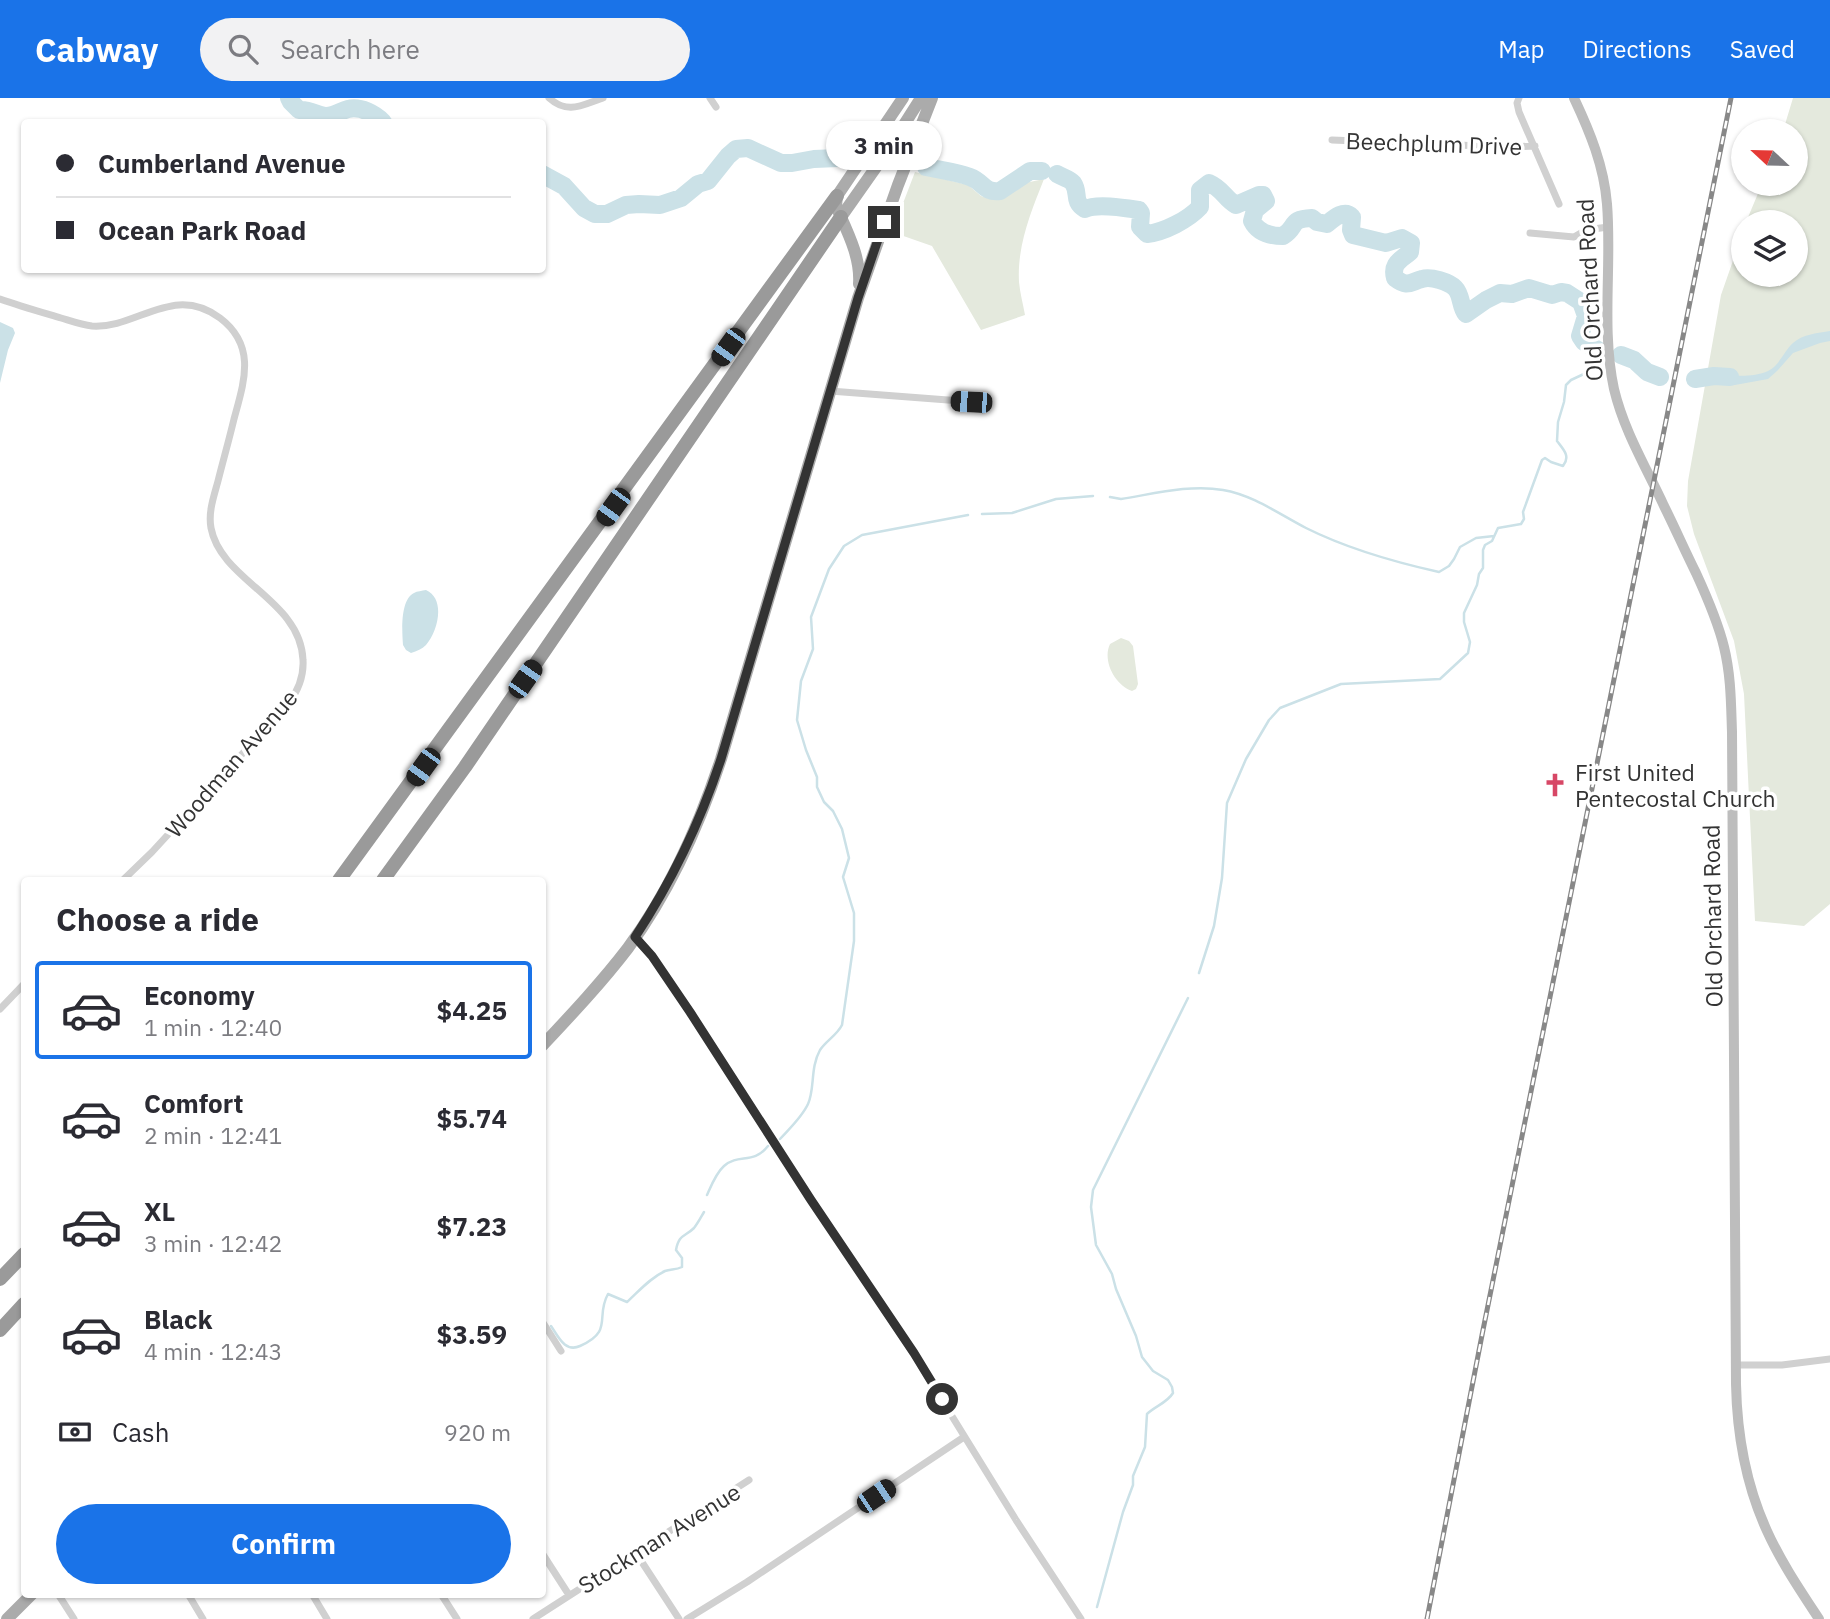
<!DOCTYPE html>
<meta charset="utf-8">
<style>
body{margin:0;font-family:"IBM Plex Sans",sans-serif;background:#f2f2f3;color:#2b2b33;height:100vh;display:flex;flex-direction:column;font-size:26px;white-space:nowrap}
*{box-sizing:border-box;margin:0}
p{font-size:23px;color:#7c7c81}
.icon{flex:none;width:38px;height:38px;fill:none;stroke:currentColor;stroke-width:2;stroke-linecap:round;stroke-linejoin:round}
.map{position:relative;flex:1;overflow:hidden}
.side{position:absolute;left:21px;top:779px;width:525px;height:721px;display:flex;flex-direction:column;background:#fff;border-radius:7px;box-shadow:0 2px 5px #0004}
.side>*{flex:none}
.hud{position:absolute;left:21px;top:21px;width:525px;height:154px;border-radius:7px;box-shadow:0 2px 5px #0004;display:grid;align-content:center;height:154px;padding:0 35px;background:#fff}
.needle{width:46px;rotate:292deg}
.buttons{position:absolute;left:1731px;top:21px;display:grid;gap:14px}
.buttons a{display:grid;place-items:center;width:77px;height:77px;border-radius:50%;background:#fff;box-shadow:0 2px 5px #0004;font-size:35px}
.end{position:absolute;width:32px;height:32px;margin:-16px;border:9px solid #333;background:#fff;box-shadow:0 0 0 4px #fff}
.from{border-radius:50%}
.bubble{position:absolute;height:49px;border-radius:24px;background:#fff;box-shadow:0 2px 5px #0004;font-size:23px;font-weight:700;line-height:49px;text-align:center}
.car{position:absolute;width:21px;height:42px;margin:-21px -10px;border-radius:9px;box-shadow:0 0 5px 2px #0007;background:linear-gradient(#222 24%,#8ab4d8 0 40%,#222 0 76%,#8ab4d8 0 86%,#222 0)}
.hud b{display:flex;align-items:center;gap:24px;height:66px;font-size:26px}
.hud b+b{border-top:2px solid #e1e1e2}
.hud i{width:18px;height:18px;background:#2b2b33}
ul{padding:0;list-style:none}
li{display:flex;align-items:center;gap:21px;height:98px;margin:0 14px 10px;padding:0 21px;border:4px solid transparent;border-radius:7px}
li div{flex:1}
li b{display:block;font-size:26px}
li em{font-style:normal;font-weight:700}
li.active{border-color:#1a73e8}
li>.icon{width:63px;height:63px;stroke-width:1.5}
h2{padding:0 35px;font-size:32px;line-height:84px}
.pay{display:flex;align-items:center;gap:18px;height:77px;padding:0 35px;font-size:26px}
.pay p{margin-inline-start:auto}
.action{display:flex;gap:14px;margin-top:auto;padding:14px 35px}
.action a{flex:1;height:80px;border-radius:42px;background:#1a73e8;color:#fff;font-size:28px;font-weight:700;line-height:80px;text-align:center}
header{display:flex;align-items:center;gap:42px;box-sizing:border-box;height:98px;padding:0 35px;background:#1a73e8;color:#fff}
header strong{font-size:33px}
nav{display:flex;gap:38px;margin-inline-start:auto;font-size:24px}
.search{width:490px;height:63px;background:#f2f2f3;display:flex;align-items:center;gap:18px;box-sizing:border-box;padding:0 24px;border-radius:38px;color:#7c7c81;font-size:26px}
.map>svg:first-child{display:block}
</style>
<header>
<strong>Cabway</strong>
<div class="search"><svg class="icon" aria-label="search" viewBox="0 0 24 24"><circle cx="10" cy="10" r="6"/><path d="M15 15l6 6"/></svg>Search here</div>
<nav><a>Map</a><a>Directions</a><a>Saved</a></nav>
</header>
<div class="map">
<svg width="1830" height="1521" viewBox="0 0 1830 1521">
<rect width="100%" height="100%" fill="#fff"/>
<path fill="#e4e9dd" d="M 1793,0 L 1830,0 L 1830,806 L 1804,828 L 1755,823 L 1744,596 L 1734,543 L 1694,436 L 1687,408 L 1688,383 L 1721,197 L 1743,134 L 1743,177 L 1796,177 L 1796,124 L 1746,124 L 1762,86 L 1796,86 L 1796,33 L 1783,33 Z
M 915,74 L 968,87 L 981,98 L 990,101 L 998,101 L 1020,86 L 1044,81 C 1031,114 1017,147 1019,184 C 1020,195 1023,206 1025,217 L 981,232 L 932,148 L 892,134 Z
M 1121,540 L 1129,543 L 1133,548 L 1138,586 L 1136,591 L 1132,593 C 1115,587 1102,563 1110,546 Z"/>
<path fill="#cbe1e7" d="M 0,224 L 13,230 L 15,235 L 8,252 L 0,285 Z
M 1830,233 L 1830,243 L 1820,245 L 1793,255 L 1777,273 L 1768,281 L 1735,287 L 1717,286 L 1705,283 L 1707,275 C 1725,277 1751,281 1768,273 C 1779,268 1784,253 1793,245 C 1803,236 1818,235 1830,233 Z
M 426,492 C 446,501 438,533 426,547 C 422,551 417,553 411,555 L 406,552 L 403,547 C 402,533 400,502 414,495 C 417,493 422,493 426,492 Z"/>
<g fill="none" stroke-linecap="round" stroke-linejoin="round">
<path stroke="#cbe1e7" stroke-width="2.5" d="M 1110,399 L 1121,401 C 1153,396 1190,386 1223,392 C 1253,397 1279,416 1306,430 C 1348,451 1394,464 1439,474 L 1449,468 L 1454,461 L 1460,449 L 1476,440 L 1494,438
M 982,416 L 1012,415 L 1056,401 L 1093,398
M 1199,875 L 1214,828 L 1222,780 L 1227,705 L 1246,661 L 1269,622 L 1280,610 L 1341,586 L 1440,581 L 1468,555 L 1470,544 L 1464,524 L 1464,515 L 1477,487 L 1479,476 L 1483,470 L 1483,452 L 1485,447 L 1492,443 L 1498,430 L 1521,426 L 1524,421 L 1523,414 L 1542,362 L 1545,360 L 1551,364 L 1563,368 C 1571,358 1563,351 1557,343 L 1558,324 L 1564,304 L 1566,287 L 1571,282 L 1586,275 L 1593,260 L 1592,249
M 780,1041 C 790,1030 802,1019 808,1006 C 815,991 810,970 820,952 C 826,943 837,937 842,927 L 854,843 L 854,815 L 843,779 L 849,760 L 842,731 L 833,713 L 824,704 L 817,689 L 817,679 L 806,652 L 797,622 L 801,583 L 813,551 L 811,519 L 829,471 L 844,448 L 862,437 L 968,417
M 707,1097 C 711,1088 716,1075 724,1068 C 739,1055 753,1067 768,1048
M 551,1228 C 558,1238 565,1255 580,1248 C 614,1233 595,1219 608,1196 L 627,1204 C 639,1193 650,1180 665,1173 C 671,1171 676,1172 682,1169 L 682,1160 L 676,1152 C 679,1136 685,1139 694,1130 C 698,1125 701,1119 704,1114
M 1097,1509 L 1123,1414 L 1133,1387 L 1133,1378 L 1145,1349 L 1147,1316 C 1155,1308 1167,1305 1173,1295 L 1172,1289 L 1168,1282 L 1153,1273 L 1142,1259 L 1136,1238 L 1116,1191 L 1112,1176 L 1096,1147 L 1091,1109 L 1093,1092 L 1188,900"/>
<path stroke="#cbe1e7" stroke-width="18" d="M 289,0 L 291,4 L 299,12 C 312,11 316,18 326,18 C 335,18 340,13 348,11 C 361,8 375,16 383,24
M 926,69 C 940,72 956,74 970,79 C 984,84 983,95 1000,93 L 1030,73 L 1042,73
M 542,76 L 564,88 L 584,110 L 595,116 L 607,116 L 626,107 L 639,106 L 660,107 L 681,100 L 698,86 L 708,83 L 728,58 L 736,51 L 748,50 L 781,65 L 792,65 L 814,61 L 838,60
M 1057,76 C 1062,79 1070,81 1073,85 C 1080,95 1072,103 1085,111 C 1097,105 1126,110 1139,112 L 1141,115 L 1140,129 L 1147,136 C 1164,134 1188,122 1200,109 L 1200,92 L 1209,85 C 1223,91 1225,101 1236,107 L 1259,97 L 1263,97 L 1266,103 L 1255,112 L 1252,123 C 1258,135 1271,138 1283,138 C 1298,129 1288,121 1312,120 L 1317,124 L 1327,126 C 1334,120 1344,111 1352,119 L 1351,132 L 1353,137 L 1386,145 L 1402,140 L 1411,145 L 1410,154 C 1401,162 1391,165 1395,180 C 1408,190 1410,184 1422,181 C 1431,178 1449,184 1455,190 C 1462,197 1460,209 1466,216 L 1486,202 L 1500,195 L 1512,196 L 1529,190 L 1552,197 L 1561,194 L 1567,195 L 1581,204 L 1586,218 L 1580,238 L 1584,244 L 1598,252
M 1621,257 L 1634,262 L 1647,274 L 1660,279
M 1695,281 L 1714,278 L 1730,279"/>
<path stroke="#d0d0d0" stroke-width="7" d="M 549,0 C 568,17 582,7 603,0
M 710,0 L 716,9
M 1519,0 L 1517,5 L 1519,14 L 1559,106
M 1332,42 L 1507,49 L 1535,48
M 1530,135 L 1574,139 L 1586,132 L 1608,129
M 0,201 C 20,208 41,214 61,220 C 71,223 82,227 92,228 C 137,231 173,185 220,220 C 257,248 244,284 234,321 C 229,342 223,363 218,383 C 214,398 208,414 211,430 C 221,483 301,502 303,562 C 304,579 298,593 288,606 L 152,754 L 123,782
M 830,293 L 974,304 L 983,312
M 636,839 L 652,858 L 690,913 L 811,1102 L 913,1255 L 1016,1422 L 1081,1521
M 0,911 L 24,886
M 542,1223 L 561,1253
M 1736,1267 L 1782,1267 L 1830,1261
M 542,1455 L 569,1497
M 636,1455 L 679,1521
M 58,1496 L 74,1521
M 188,1496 L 203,1521
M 312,1496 L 327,1521
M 441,1496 L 457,1521
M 533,1521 L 749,1382
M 687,1521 L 747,1484 L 964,1339"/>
<path stroke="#bdbdbd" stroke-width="10" d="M 1574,0 C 1590,34 1604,68 1607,106 C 1612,167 1601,231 1614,291 C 1624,333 1646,369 1664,408 C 1675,430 1685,453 1696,475 C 1707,499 1718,524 1724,549 C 1731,577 1731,606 1732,634 L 1736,1286 C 1737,1336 1746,1387 1767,1433 C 1781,1464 1800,1492 1819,1521"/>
<path stroke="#ababab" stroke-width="12" d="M 841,119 L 886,55 L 921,0
M 859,186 C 861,159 847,133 836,108 L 837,98 L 903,0
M 542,948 C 572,916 602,884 628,850 C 670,793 699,728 721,661 L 858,200 L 898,87 L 932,0
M 7,1521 L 32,1496"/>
<path stroke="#9a9a9a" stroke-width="14" d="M 339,782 L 837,98
M 383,782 L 465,669 L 841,119
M 0,1181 L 24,1156
M 0,1232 L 24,1206"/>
<g stroke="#888" stroke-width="5">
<path id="rail" d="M 1427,1521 L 1483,1232 L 1731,0"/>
</g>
<use href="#rail" stroke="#fff" stroke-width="2.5" stroke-dasharray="8" stroke-linecap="butt"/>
</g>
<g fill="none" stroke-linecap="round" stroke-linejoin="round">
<path stroke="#333" stroke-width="9" d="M 884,124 L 858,200 L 721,661 C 700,725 672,783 635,839 L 652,858 L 690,914 L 811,1102 L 914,1255 L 942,1301"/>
</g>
<defs>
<g id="church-bare" transform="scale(1.89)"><path d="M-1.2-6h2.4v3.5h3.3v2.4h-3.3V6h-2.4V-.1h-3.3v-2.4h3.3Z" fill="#d74766" stroke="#fff" stroke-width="2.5" paint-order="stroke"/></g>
</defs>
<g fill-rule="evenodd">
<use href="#church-bare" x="1555" y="687"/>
</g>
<g text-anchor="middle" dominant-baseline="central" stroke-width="7" stroke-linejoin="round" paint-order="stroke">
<g font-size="23" fill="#333" stroke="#fff">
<text transform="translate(1434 45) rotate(2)">Beechplum Drive</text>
<text transform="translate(1589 192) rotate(-93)">Old Orchard Road</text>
<text transform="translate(231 665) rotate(-49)">Woodman Avenue</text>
<text transform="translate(1712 818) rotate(-91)">Old Orchard Road</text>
<text transform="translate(659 1440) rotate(-32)">Stockman Avenue</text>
</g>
<g font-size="23" fill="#333" stroke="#fff" text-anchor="start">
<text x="1575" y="674">First United<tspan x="1575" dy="26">Pentecostal Church</tspan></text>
</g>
</g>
</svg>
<div class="buttons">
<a><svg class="needle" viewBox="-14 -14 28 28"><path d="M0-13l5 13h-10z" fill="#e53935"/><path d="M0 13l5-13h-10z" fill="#7c7c81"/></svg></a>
<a><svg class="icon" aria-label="layers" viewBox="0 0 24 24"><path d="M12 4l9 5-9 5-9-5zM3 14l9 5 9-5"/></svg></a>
</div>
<i class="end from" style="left:942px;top:1301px"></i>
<i class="end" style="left:884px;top:124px"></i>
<div class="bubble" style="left:826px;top:23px;width:116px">3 min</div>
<i class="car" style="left:728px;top:249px;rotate:216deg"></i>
<i class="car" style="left:971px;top:304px;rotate:273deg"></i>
<i class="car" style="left:613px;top:409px;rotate:216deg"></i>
<i class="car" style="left:525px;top:581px;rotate:35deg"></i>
<i class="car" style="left:423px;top:669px;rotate:216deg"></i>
<i class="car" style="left:876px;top:1398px;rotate:56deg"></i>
<div class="hud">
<b><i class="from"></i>Cumberland Avenue</b>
<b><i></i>Ocean Park Road</b>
</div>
<section class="side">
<h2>Choose a ride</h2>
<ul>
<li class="active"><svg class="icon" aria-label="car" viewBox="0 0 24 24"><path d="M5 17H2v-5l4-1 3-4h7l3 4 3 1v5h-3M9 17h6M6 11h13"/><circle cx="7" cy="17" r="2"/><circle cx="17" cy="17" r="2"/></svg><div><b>Economy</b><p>1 min · 12:40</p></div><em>$4.25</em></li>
<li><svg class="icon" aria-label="car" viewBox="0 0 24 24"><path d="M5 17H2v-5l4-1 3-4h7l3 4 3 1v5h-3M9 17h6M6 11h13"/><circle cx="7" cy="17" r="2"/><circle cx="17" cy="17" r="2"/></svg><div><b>Comfort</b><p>2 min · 12:41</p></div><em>$5.74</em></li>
<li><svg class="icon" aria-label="car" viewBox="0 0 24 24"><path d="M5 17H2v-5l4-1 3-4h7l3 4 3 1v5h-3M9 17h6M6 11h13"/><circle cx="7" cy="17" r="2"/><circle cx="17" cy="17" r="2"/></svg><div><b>XL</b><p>3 min · 12:42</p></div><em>$7.23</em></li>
<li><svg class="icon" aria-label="car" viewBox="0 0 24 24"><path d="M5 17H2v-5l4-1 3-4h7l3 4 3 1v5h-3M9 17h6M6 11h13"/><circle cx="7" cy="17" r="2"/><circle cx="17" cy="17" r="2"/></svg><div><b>Black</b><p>4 min · 12:43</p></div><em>$3.59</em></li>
</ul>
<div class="pay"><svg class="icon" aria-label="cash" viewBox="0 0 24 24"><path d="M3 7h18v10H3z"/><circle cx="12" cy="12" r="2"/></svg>Cash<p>920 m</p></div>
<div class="action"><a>Confirm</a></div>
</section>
</div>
